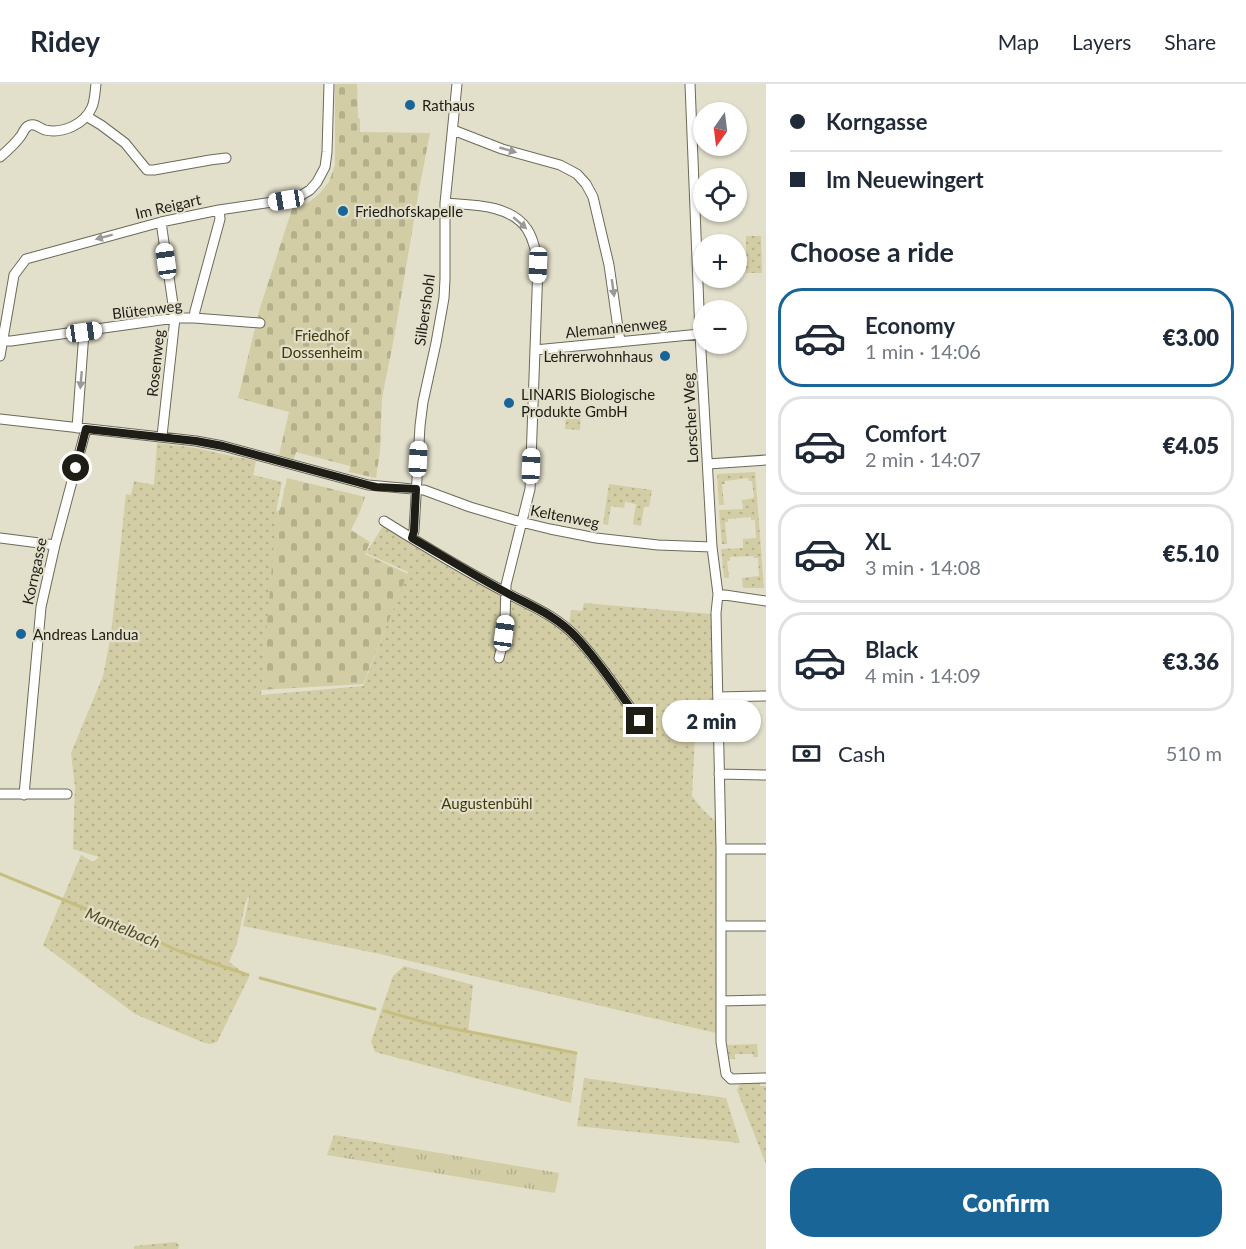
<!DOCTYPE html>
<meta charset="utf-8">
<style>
body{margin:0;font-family:Lato,sans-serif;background:#f2f2f3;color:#1f2937;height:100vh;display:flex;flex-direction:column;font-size:22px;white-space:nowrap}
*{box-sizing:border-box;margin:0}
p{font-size:20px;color:#747a83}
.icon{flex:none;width:33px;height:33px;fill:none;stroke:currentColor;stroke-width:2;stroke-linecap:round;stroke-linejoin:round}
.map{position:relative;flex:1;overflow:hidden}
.details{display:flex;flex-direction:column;background:#fff;width:480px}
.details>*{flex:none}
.hud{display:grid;align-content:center;height:132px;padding:0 24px;background:#fff}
.needle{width:39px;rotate:194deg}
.fabs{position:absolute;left:693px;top:18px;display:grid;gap:12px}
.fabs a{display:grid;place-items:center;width:54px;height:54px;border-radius:50%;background:#fff;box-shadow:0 2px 4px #0004;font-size:30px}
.end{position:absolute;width:27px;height:27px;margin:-14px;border:8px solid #1e1d16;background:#fff;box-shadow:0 0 0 3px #fff}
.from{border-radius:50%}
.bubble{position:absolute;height:42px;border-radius:21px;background:#fff;box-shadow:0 2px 4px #0004;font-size:20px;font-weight:800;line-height:42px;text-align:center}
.car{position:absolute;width:18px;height:36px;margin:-18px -9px;border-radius:8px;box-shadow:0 0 4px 2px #0007;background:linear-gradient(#fff 24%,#345 0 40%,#fff 0 76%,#345 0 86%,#fff 0)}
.hud b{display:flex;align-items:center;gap:21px;height:57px;font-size:22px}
.hud b+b{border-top:2px solid #e0e1e3}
.hud i{width:15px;height:15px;background:#1f2937}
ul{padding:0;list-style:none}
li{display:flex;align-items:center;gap:18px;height:99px;margin:0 12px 9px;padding:0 12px;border:3px solid #e0e1e3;border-radius:24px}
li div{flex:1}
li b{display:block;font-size:22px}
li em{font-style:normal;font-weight:800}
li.active{border-color:#196598}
li>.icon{width:54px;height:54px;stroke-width:1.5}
h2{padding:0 24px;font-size:27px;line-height:72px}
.pay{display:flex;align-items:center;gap:15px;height:66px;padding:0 24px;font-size:22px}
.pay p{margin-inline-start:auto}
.action{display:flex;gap:12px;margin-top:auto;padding:12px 24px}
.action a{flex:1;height:69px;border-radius:24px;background:#196598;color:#fff;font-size:24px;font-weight:800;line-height:69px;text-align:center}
header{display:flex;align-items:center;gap:36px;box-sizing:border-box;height:84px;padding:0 30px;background:#fff;border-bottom:2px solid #e0e1e3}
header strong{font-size:28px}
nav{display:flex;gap:33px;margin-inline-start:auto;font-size:21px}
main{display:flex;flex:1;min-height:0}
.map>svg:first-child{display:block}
</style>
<header>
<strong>Ridey</strong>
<nav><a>Map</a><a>Layers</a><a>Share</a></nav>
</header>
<main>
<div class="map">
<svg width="766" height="1165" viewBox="0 0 766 1165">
<defs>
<pattern id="grass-tufts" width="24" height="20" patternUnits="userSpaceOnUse" patternTransform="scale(1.5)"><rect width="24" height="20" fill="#d2cda4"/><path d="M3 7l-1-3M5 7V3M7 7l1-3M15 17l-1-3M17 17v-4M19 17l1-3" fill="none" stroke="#b4b08c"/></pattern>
<pattern id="cemetery-stones" width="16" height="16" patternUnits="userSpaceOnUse" patternTransform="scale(1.5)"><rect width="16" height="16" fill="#d2cda4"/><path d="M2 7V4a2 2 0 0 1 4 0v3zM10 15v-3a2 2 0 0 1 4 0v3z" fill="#b4b08c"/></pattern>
<pattern id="park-dots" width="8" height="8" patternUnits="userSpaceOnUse" patternTransform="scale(1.5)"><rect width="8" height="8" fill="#d2cda4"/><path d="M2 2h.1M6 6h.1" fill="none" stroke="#b4b08c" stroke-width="1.8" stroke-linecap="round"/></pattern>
</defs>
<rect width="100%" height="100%" fill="#e2dfcb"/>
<path fill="url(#grass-tufts)" d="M 398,1062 L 559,1089 L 555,1109 L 327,1071 L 328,1068 L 394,1080 Z"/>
<path fill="url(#cemetery-stones)" d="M 335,0 L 357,0 L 358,34 L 360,35 L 360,48 L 430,49 L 420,100 L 394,254 L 382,314 L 380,367 L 376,394 L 349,388 L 350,382 L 296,368 L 294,375 L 279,371 L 289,328 L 238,314 L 260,224 L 293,122 L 308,119 L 320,109 L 329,98 L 335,81 Z
M 287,394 L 365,413 L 359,430 L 351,446 L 370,458 L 365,470 L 408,490 L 363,600 L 259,606 L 273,429 L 280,426 Z"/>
<path fill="url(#park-dots)" d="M 746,152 L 761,152 L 762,189 L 746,189 Z
M 566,327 L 581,327 L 580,346 L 565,345 Z
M 157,359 L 195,364 L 256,377 L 253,391 L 282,398 L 277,422 L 261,611 L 363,602 L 408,488 L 366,469 L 383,442 L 556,539 L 577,558 L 639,639 L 654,642 L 645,639 L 610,590 L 575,545 L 569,541 L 571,526 L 582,527 L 584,519 L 711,530 L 715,655 L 695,651 L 692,712 L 702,725 L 717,739 L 716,949 L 380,870 L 243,842 L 249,813 L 248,812 L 245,821 L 237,859 L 229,878 L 249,893 L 217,958 L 210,960 L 205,959 L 135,930 L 43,861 L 81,771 L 93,778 L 99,773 L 73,765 L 75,703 L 71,669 L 103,592 L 111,551 L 126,410 L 131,411 L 134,397 L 154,401 Z
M 755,388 L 764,504 L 743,504 L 742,494 L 759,492 L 758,474 L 754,474 L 753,472 L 730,473 L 730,476 L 727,477 L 729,494 L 724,494 L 721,465 L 743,464 L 743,455 L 756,454 L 755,436 L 751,436 L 751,433 L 728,435 L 728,438 L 725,438 L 727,460 L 722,460 L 719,426 L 743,425 L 742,416 L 754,414 L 752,397 L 749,397 L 748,394 L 725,397 L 725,400 L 722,400 L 724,421 L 719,421 L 717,390 Z
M 609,400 L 652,406 L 649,423 L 644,423 L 641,442 L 633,440 L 636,420 L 625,418 L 624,424 L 611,422 L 608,441 L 603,440 Z
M 404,882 L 473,901 L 468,949 L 577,970 L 571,1019 L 375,968 L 371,958 L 380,930 L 393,892 Z
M 757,960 L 758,973 L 753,973 L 753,970 L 735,970 L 735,975 L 729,975 L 727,961 Z
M 584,994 L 726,1014 L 740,1059 L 577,1042 Z
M 741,997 L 760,997 L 760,1002 L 766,1002 L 766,1080 L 737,1006 Z
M 334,1051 L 398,1062 L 394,1080 L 328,1068 Z
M 176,1158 L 179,1161 L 178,1165 L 134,1165 L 134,1162 Z"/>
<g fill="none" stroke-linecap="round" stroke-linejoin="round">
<path stroke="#c6be81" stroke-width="3" d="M 0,790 L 91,827 L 181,868 L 248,891
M 260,894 L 375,925
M 384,927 L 435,941 L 576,969"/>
<g stroke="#6c6a58" stroke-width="11">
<path id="street" d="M 690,0 L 700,250 L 712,463 L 718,510 L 716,529 L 721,765 L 721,958 L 726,990 L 731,995 L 766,994
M 86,32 L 101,41 L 125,59 L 147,86 L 154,86 L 210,76 L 226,74
M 453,46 L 502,65 L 560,81 L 577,90 L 586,100 L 593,113 L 609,181 L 620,258
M 0,73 C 7,67 14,61 20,53 C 23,50 24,44 28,42 C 34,38 39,44 45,46 C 63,50 85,40 92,23 C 95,16 95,7 96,0
M 445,119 C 472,121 510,120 527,145 C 534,156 536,169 538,181 L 530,405 L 506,501 L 505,537 L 502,562 L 499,574
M 161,138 L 175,234 L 162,352
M 194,234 L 195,227 L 220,135 L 219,126
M 3,256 L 11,257 L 175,234 L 194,234 L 260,239
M 535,266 L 700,250
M 0,272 L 14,191 L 26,175 L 161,138 L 219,126 L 286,116 L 300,112 L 310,106 L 317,98 L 325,83 L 327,68 L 329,0
M 0,335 L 196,357 L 223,362 L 368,401 L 424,406 L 470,423 L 521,438 L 550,445 L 596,454 L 658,461 L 712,463
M 77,344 L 84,248
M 708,380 L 766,376
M 384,437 C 424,462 465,487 507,509 C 531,522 557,532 576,553 C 600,578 619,609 640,637
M 0,454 L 55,461
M 412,454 L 414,447 L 420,342 L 423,318 L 436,259 L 444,214 L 445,195 L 445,119 L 457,0
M 718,510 L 766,517
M 718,613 L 766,612
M 719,690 L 766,691
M 0,710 L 67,710
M 24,711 L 41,523 L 55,461 L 86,345
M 721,765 L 766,765
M 721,842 L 766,842
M 721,917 L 766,916"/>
</g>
<use href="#street" stroke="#fff" stroke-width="9"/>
</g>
<defs><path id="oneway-solid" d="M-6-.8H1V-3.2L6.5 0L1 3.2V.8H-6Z" transform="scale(1.5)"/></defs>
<g fill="#9a9996">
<use href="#oneway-solid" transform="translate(508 66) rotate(16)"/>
<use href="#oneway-solid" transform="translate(520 139) rotate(41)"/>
<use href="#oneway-solid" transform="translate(104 153) rotate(165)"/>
<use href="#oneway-solid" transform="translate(613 204) rotate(82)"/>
<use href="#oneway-solid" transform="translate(81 296) rotate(95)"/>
</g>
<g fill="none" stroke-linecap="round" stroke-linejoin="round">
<path stroke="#1e1d16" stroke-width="8" d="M 76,384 L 86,345 L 196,357 L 223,362 L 368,401 L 376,403 L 416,405 L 414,447 L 412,454 C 443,472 475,492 507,509 C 531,522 557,532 576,553 C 600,578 619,609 640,637"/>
</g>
<g fill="#196598" stroke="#e2dfcb" stroke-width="2">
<circle cx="410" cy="21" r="6"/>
<circle cx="343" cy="127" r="6"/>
<circle cx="665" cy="272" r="6"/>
<circle cx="509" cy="319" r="6"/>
<circle cx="21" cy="550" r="6"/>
</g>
<g text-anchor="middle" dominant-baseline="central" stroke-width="4.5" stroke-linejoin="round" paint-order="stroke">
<g font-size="15" fill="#1e1d16" stroke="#e2dfcb" text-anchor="start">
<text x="422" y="21">Rathaus</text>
<text x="355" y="127">Friedhofskapelle</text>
<text x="653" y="272" text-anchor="end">Lehrerwohnhaus</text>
<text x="521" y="310">LINARIS Biologische<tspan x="521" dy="17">Produkte GmbH</tspan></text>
<text x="33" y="550">Andreas Landua</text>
</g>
<g font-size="15" fill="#1e1d16" stroke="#e2dfcb">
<text transform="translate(168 122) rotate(-13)">Im Reigart</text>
<text transform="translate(147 225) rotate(-7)">Blütenweg</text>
<text transform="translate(424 226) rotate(-82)">Silbershohl</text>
<text transform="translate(616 243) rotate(-6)">Alemannenweg</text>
<text transform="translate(155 279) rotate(-84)">Rosenweg</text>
<text transform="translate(690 334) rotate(-93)">Lorscher Weg</text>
<text transform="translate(565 432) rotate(11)">Keltenweg</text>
<text transform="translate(34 487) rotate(-78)">Korngasse</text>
</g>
<g font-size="15" fill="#403a08" stroke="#e2dfcb">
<text x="322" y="251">Friedhof<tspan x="322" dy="17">Dossenheim</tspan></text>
<text x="487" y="719">Augustenbühl</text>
</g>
<g font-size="16" font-style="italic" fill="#514a1c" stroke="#e2dfcb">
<text transform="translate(123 843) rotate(23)">Mantelbach</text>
</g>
</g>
</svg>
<div class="fabs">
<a><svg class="needle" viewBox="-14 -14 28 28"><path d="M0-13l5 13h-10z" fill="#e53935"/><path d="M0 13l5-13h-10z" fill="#747a83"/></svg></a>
<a><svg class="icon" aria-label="locate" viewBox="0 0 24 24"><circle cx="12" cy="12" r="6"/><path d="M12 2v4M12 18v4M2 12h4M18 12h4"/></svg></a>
<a>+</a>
<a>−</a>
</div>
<i class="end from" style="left:76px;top:384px"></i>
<i class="end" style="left:640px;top:637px"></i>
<div class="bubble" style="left:662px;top:616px;width:99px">2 min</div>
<i class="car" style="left:286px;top:116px;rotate:261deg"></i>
<i class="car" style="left:166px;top:177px;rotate:352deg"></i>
<i class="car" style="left:538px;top:181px;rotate:182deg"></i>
<i class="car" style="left:84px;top:248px;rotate:82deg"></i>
<i class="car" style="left:418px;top:375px;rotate:3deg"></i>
<i class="car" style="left:531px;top:382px;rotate:2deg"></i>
<i class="car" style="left:504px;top:549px;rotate:8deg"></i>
</div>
<section class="details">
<div class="hud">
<b><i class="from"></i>Korngasse</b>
<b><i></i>Im Neuewingert</b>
</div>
<h2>Choose a ride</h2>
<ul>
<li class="active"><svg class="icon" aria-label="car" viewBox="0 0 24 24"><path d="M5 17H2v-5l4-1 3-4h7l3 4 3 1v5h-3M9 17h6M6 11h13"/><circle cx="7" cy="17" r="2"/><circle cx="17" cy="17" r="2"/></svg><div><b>Economy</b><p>1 min · 14:06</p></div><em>€3.00</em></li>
<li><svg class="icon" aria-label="car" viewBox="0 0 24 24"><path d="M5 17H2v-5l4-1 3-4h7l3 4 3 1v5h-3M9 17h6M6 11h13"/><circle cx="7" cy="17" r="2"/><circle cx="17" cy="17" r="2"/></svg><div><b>Comfort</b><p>2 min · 14:07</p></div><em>€4.05</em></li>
<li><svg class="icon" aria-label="car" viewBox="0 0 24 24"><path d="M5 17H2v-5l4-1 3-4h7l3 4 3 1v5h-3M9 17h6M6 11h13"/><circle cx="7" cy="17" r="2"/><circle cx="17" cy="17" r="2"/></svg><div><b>XL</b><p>3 min · 14:08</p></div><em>€5.10</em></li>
<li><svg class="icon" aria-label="car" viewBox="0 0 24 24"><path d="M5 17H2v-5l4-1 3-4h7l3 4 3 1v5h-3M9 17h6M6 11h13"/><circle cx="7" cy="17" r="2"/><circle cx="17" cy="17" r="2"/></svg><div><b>Black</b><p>4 min · 14:09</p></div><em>€3.36</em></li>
</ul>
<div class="pay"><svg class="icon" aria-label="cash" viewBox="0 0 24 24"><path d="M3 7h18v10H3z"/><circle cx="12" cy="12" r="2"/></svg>Cash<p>510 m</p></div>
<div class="action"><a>Confirm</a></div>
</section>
</main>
